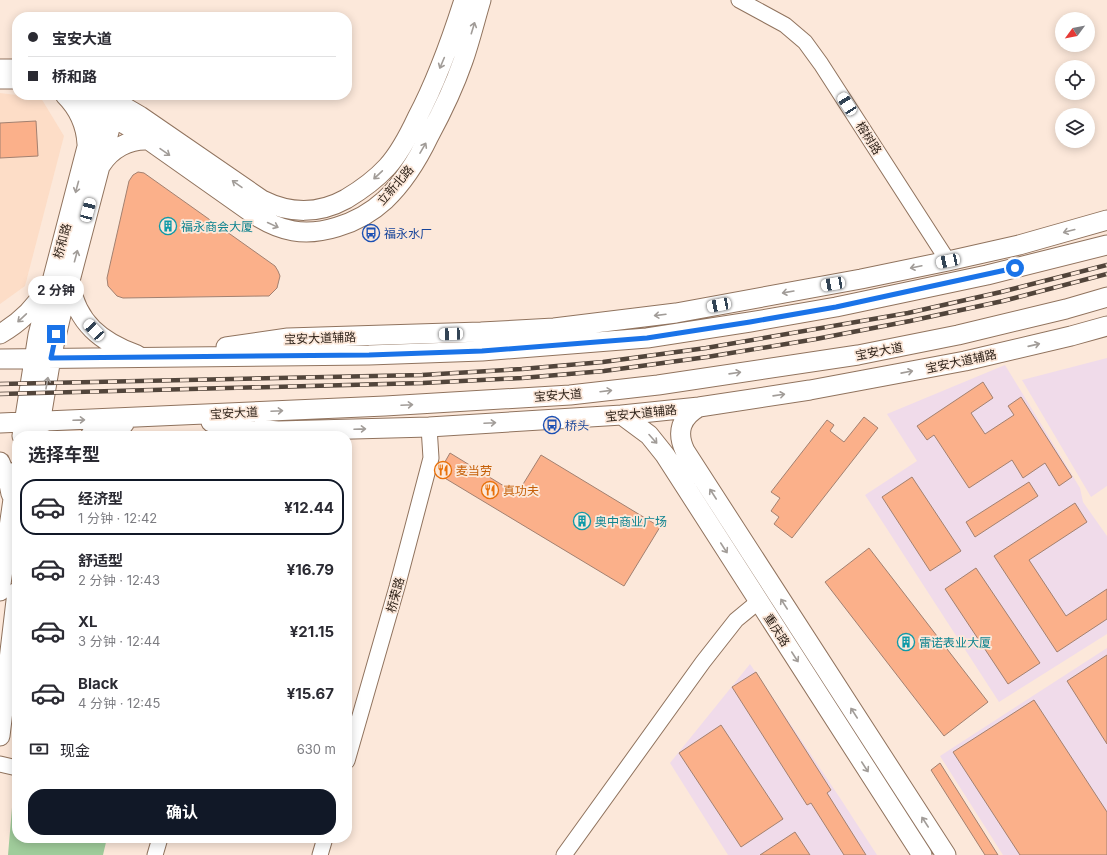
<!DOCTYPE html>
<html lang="zh">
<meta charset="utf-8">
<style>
body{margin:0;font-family:Inter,"Noto Sans SC",sans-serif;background:#f7f7f7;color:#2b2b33;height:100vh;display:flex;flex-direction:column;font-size:15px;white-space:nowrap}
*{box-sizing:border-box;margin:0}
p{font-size:13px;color:#7c7c81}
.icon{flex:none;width:22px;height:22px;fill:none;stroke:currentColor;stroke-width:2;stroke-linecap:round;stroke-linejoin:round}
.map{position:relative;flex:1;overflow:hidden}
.panel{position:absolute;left:12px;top:431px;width:340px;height:412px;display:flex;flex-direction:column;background:#fff;border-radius:16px;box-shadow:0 2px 10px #0003}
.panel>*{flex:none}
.top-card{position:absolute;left:12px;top:12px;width:340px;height:88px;border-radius:16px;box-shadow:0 2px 10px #0003;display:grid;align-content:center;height:88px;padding:0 16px;background:#fff}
.needle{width:26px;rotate:238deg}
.buttons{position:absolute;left:1055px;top:12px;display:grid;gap:8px}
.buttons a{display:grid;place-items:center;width:40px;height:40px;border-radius:50%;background:#fff;box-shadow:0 2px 10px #0003;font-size:20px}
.end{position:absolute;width:18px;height:18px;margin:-9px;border:5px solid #1a73e8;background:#fff;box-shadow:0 0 0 2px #fff}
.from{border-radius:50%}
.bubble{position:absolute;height:28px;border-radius:14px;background:#fff;box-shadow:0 2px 10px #0003;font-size:13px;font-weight:700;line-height:28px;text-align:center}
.car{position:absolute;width:12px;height:24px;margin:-12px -6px;border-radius:5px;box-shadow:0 0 3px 1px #0007;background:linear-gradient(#fff 24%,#345 0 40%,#fff 0 76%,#345 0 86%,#fff 0)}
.top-card b{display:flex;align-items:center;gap:14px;height:38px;font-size:15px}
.top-card b+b{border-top:1px solid #e1e1e2}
.top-card i{width:10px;height:10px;background:#2b2b33}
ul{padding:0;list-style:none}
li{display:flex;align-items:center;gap:12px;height:56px;margin:0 8px 6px;padding:0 8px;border:2px solid transparent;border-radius:16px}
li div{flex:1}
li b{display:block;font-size:15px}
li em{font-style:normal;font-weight:700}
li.current{border-color:#111827}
li>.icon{width:36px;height:36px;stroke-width:1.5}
h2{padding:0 16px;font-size:18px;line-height:48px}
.pay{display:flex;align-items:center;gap:10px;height:44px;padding:0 16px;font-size:15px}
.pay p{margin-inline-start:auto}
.cta{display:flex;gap:8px;margin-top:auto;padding:8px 16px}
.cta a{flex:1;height:46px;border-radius:16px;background:#111827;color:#fff;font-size:16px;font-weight:700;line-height:46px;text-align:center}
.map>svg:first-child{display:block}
</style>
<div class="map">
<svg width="1107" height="855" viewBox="0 0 1107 855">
<rect width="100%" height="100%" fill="#fce8da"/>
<path fill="#fdddc7" d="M 0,93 L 41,98 L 64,136 L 25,286 L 0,304 Z"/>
<path fill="#f0dbea" d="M 1107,358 L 1107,486 L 1091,497 L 1022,380 Z
M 1005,365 L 1080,488 L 1083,502 L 1107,536 L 1107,634 L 999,702 L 865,495 L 917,461 L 887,414 Z
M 1107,648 L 1107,855 L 1003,855 L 940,756 Z
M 750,664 L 840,798 L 877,855 L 728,855 L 670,763 Z"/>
<path fill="#a0cc9b" d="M 15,772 L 17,772 L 17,838 L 107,838 L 103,855 L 8,855 Z"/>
<path fill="#fbb08a" stroke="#a28070" d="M 36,121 L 38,156 L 0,158 L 0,123 Z
M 138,172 L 144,173 L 275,266 L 278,271 L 280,276 L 277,288 L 269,296 L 263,296 L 123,298 L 117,296 L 108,286 L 107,278 L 129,181 L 133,175 Z
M 983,382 L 993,398 L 971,413 L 985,434 L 1014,415 L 1008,406 L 1021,397 L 1072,477 L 1059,486 L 1045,463 L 1023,478 L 1012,460 L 969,488 L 934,435 L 927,440 L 917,426 Z
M 864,417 L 878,428 L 792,538 L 774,524 L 779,517 L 771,511 L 780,498 L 771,492 L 827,420 L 834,425 L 830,431 L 844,442 Z
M 450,453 L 517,494 L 541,455 L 660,527 L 624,586 L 438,474 Z
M 912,477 L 961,551 L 930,571 L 882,497 Z
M 1029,482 L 1038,496 L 975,537 L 966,522 Z
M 1075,503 L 1087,522 L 1029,560 L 1066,616 L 1107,589 L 1107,619 L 1057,652 L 994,556 Z
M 869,548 L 988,702 L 944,736 L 825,582 Z
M 976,568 L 1040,663 L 1008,684 L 945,589 Z
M 1107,655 L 1107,744 L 1067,681 Z
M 756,672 L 831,790 L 827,793 L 866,855 L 844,855 L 811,803 L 807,805 L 732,687 Z
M 1034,700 L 1107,812 L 1107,855 L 1020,855 L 953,752 Z
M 721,725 L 783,819 L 741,847 L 679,753 Z
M 940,763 L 998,855 L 985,855 L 931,770 Z
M 795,832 L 810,855 L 760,855 Z"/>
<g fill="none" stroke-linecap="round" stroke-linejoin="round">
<g stroke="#90735e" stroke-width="17">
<path id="minor" d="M 739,0 L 785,25 L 805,42 L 821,64 L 948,261
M 0,67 L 17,67
M 0,81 L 17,81
M 69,95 L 97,108
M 347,761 L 397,587 L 431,458 L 429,427
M 0,764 L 17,768
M 155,855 L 160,838
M 320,855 L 325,838
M 564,855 L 703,662 L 736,620 L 759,601"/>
</g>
<g stroke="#90735e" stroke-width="21">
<path id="major" d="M 65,95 C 78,108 86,125 87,144
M 104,95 L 140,116 L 262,200 C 290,214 319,214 346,199 C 361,190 375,180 387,167 C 400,153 409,135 417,118 C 437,80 451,41 464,0
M 97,108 L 133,129 L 252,213 C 280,232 305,237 337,227 C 354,222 372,212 385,200 C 404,182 418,159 429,136 C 442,112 454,87 463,61 C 470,41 475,20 481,0
M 101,165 C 111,149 129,139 148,140
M 70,284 C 77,323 101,342 137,355
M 0,334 C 19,323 35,308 46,289
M 226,347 L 288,338 L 481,332 L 554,328 L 676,313 L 861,279 L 948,261 L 1019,245 L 1107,220
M 0,359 L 369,355 L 482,351 L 647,338 L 750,322 L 836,307 L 987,275 L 1107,245
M 699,407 C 681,417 676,432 685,451 L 946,855
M 622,415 L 649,435 L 665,455 L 922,855
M 211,422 L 255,429 L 278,431 L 429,427 L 622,415 L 699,407 L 810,390 L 965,361 L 1071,336 L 1107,326
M 0,423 L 385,406 L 570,395 L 658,385 L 858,355 L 958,335 L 1066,309 L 1107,297
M 22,436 L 38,335 L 100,97
M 38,436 L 51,358 L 61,315 L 116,105
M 90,436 L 124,424
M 0,462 L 9,484 L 11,494
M 0,591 L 17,471
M 0,736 L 17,592"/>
</g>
<use href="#minor" stroke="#fff" stroke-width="15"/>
<use href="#major" stroke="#fff" stroke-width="19"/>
<g stroke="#52453b" stroke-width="4.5">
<path id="rail" d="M 0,384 L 422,375 L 522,369 L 603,362 L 706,348 L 908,313 L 1001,292 L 1107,265
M 0,394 L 423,383 L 522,378 L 604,371 L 707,357 L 816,339 L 910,321 L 1003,301 L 1107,274"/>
</g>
<use href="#rail" stroke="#fce8da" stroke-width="3" stroke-dasharray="9" stroke-linecap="butt"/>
</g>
<defs><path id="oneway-shaft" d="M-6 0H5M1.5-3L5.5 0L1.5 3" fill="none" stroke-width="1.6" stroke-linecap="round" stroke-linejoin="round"/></defs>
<g stroke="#a19c98">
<use href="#oneway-shaft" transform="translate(473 28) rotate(-73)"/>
<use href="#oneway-shaft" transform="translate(442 63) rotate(113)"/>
<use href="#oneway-shaft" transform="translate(423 148) rotate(-60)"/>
<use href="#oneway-shaft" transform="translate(165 152) rotate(35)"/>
<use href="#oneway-shaft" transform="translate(378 175) rotate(137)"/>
<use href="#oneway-shaft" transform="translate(237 184) rotate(-145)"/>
<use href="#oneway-shaft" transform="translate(77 187) rotate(105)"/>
<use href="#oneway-shaft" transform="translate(273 225) rotate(25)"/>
<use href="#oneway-shaft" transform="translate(1069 231) rotate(165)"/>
<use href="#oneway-shaft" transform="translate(76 256) rotate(-75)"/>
<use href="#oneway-shaft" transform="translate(916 267) rotate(168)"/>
<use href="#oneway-shaft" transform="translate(788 292) rotate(170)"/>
<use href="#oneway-shaft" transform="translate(660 315) rotate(173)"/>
<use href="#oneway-shaft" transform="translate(22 318) rotate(137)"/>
<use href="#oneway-shaft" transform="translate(1034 345) rotate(-13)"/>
<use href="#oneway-shaft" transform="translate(907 372) rotate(-11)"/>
<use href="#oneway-shaft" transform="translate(735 373) rotate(-8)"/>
<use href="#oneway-shaft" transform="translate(47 383) rotate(-80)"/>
<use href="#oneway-shaft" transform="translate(606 391) rotate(-7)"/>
<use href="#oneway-shaft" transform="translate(779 395) rotate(-8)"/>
<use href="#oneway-shaft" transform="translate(407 405) rotate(-3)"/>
<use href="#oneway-shaft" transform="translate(277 411) rotate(-3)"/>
<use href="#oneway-shaft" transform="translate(79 420) rotate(-2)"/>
<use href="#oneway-shaft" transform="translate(490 423) rotate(-3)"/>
<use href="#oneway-shaft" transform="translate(360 429) rotate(-2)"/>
<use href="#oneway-shaft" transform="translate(653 439) rotate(48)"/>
<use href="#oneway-shaft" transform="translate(713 494) rotate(-123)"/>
<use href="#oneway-shaft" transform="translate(724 548) rotate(57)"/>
<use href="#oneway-shaft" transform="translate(784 604) rotate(-123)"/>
<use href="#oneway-shaft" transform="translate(795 657) rotate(57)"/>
<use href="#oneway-shaft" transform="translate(854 713) rotate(-123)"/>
<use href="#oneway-shaft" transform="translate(865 767) rotate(57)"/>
<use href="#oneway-shaft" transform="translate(925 822) rotate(-123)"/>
</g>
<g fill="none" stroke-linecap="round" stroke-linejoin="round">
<path stroke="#1a73e8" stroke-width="5" d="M 56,334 L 51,358 L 369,355 L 482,351 L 647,338 L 750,322 L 836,307 L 1015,268"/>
</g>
<defs>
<g id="building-ring" transform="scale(0.9)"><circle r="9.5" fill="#fce8da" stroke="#0f9aa8" stroke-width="1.5"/><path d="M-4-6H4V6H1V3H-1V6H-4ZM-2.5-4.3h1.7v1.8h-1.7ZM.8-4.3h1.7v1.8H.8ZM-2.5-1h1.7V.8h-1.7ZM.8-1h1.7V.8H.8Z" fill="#0f9aa8"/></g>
<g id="bus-ring" transform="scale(0.9)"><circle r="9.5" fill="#fce8da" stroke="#1a4fb4" stroke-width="1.5"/><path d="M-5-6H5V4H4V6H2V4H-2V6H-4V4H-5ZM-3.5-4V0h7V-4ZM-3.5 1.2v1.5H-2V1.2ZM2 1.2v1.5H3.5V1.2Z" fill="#1a4fb4"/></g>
<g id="restaurant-ring" transform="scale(0.9)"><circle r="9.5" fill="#fce8da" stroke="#e8710a" stroke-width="1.5"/><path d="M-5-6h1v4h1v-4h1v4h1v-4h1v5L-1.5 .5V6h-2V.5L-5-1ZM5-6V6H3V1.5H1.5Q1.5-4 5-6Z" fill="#e8710a"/></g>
</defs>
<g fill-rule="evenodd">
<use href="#building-ring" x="168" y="226"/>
<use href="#bus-ring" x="371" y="233"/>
<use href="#bus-ring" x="552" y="425"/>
<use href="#restaurant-ring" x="443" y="470"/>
<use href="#restaurant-ring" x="490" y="490"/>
<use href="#building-ring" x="582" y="521"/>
<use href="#building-ring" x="906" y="642"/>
</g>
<g text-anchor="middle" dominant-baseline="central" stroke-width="3.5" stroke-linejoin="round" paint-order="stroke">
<g font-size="12" fill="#2f231a" stroke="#fce8da">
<text transform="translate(869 138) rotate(57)">榕树路</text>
<text transform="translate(395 185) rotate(-49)">立新北路</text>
<text transform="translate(62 241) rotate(-75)">桥和路</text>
<text transform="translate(320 338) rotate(-2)">宝安大道辅路</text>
<text transform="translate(879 351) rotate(-11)">宝安大道</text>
<text transform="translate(961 361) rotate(-12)">宝安大道辅路</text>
<text transform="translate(558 395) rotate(-4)">宝安大道</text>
<text transform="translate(234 413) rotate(-3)">宝安大道</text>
<text transform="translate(641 413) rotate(-6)">宝安大道辅路</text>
<text transform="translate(395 595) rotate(-75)">桥荣路</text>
<text transform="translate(777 630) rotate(57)">重庆路</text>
</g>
<g font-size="12" fill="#0d838f" stroke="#fce8da" text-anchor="start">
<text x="181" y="226">福永商会大厦</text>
<text x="595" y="521">奥中商业广场</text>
<text x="919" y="642">雷诺表业大厦</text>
</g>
<g font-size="12" fill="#164399" stroke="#fce8da" text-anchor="start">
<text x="384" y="233">福永水厂</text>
<text x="565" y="425">桥头</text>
</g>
<g font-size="12" fill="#c56008" stroke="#fce8da" text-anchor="start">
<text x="456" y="470">麦当劳</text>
<text x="503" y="490">真功夫</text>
</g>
</g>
</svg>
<div class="buttons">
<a><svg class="needle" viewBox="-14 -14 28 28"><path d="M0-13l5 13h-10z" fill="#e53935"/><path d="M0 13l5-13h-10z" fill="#7c7c81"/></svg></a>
<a><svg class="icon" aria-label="locate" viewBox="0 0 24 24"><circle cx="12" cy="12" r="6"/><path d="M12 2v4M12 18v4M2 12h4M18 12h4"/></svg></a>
<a><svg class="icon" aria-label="layers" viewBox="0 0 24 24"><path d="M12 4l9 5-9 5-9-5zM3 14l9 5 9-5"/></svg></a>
</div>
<i class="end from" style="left:1015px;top:268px"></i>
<i class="end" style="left:56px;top:334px"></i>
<div class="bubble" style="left:28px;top:276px;width:56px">2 分钟</div>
<i class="car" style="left:847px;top:104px;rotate:327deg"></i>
<i class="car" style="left:88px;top:210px;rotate:15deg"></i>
<i class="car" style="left:948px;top:261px;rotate:258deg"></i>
<i class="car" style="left:833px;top:284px;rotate:260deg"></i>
<i class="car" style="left:719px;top:305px;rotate:259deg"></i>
<i class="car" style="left:94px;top:330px;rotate:317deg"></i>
<i class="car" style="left:451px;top:334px;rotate:268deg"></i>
<div class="top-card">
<b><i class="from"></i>宝安大道</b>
<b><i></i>桥和路</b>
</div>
<section class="panel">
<h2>选择车型</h2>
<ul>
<li class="current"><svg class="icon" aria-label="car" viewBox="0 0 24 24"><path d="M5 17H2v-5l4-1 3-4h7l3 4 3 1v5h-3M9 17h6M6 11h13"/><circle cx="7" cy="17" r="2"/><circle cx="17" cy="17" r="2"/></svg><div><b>经济型</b><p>1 分钟 · 12:42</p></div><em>¥12.44</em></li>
<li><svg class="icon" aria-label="car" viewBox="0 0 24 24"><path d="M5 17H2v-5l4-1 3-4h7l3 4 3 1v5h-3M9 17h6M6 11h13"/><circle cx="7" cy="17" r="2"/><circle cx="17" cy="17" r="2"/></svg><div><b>舒适型</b><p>2 分钟 · 12:43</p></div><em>¥16.79</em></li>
<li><svg class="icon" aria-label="car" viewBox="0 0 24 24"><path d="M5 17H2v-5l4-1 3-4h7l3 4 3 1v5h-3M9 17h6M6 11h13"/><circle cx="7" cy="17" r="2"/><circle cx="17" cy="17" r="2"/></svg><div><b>XL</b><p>3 分钟 · 12:44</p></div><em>¥21.15</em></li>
<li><svg class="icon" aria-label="car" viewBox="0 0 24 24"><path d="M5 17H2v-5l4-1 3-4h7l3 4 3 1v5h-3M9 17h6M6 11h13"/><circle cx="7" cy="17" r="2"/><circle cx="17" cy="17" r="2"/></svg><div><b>Black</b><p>4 分钟 · 12:45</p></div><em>¥15.67</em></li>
</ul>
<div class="pay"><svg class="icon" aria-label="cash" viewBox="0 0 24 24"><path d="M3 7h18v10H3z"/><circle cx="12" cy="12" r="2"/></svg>现金<p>630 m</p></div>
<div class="cta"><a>确认</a></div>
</section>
</div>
